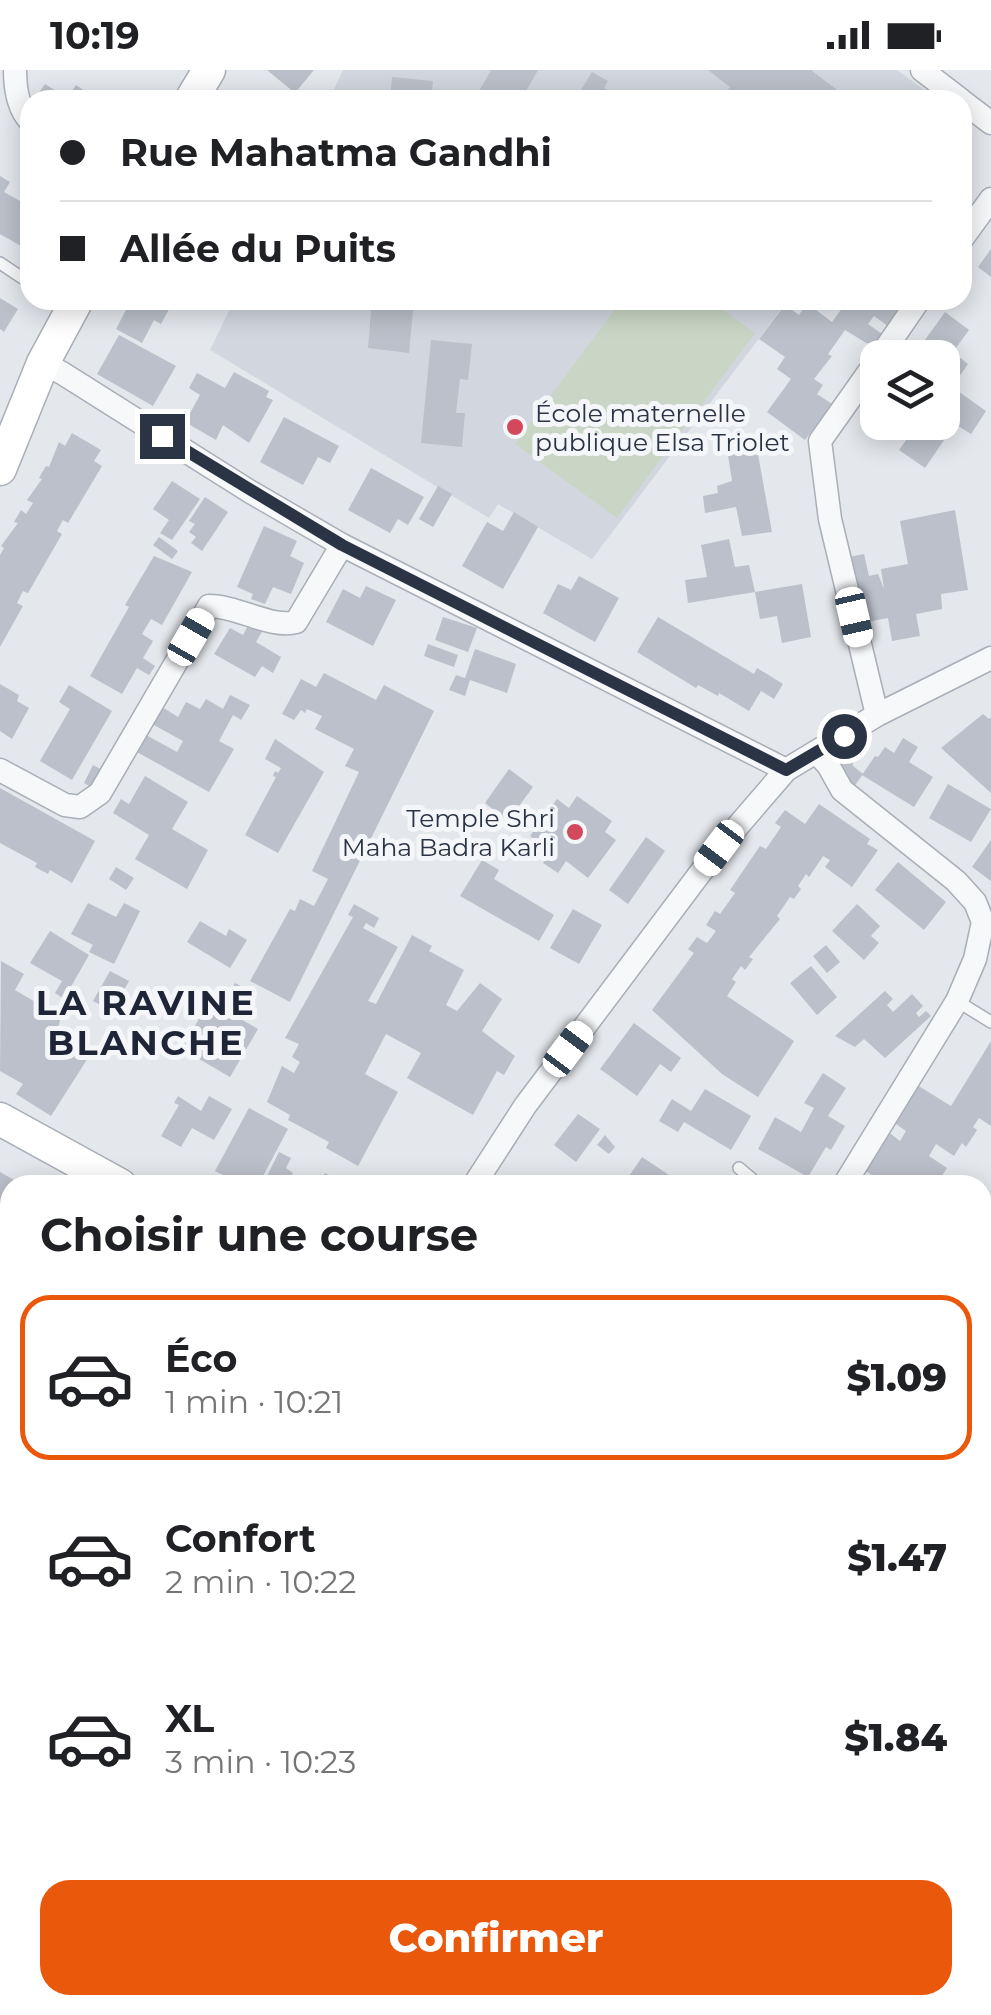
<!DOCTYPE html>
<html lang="fr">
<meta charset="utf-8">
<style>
body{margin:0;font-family:Montserrat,sans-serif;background:#f6f6f6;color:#202124;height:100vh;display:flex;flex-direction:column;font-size:38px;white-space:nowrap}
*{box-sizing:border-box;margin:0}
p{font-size:32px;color:#757577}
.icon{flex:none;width:55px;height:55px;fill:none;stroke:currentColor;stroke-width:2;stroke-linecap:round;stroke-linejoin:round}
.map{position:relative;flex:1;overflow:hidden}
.panel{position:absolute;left:0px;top:1105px;width:992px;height:840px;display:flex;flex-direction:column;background:#fff;border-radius:30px 30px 0 0;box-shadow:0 5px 25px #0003}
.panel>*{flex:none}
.guide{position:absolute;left:20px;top:20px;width:952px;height:220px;border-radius:30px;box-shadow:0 5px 25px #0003;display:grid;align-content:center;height:220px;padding:0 40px;background:#fff}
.tools{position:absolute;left:860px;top:270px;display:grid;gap:20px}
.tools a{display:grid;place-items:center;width:100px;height:100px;border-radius:20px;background:#fff;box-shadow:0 5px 25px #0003;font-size:50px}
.end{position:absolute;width:45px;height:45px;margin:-22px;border:12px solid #2b3445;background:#fff;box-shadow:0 0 0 5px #fff}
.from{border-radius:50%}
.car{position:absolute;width:30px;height:60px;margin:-30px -15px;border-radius:12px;box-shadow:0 0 8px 2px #0007;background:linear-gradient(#fff 24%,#345 0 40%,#fff 0 76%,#345 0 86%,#fff 0)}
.guide b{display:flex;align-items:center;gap:35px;height:95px;font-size:38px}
.guide b+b{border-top:2px solid #e0e0e0}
.guide i{width:25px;height:25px;background:#202124}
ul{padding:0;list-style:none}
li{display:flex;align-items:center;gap:30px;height:165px;margin:0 20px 15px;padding:0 20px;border:5px solid transparent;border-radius:30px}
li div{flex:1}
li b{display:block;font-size:38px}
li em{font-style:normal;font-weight:800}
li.active{border-color:#ea580c}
li>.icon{width:90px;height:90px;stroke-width:1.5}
h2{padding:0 40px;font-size:45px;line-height:120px}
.action{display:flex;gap:20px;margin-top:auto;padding:20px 40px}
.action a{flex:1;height:115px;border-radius:30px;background:#ea580c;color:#fff;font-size:40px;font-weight:800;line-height:115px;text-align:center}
.status{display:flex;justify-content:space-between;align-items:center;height:70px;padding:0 50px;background:#fff;direction:ltr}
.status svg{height:28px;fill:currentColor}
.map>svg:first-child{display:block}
</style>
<div class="status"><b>10:19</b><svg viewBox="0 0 49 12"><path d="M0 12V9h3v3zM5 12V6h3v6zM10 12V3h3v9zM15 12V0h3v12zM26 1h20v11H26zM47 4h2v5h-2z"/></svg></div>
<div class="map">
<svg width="991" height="1945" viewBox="0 0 991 1945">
<rect width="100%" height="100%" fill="#e4e7ec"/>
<path fill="#d2d6de" d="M 343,0 L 897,0 L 938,30 L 329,30 Z
M 234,230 L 788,230 L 592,489 L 498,434 L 489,448 L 210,280 Z"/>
<path fill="#c9d6c5" d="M 622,230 L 709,230 L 755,263 L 617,448 L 515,374 Z
M 991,1769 L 991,1945 L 613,1945 L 609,1936 L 982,1935 L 983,1774 Z"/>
<path fill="#bbc0ca" d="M 267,0 L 314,0 L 295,23 Z
M 491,0 L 538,0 L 521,30 L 474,30 Z
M 708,0 L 811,0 L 850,30 L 720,30 L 730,17 Z
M 592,2 L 608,11 L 604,18 L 624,30 L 575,30 Z
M 392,7 L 433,11 L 431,30 L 390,30 Z
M 45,14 L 59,23 L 55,30 L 34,30 Z
M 76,15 L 89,24 L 97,30 L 66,30 Z
M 0,106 L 10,112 L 4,122 L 27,135 L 30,129 L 30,171 L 25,168 L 21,176 L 0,164 Z
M 991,179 L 991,207 L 978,197 Z
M 0,228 L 18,239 L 4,262 L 0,259 Z
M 119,230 L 174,230 L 161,254 L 154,250 L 142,273 L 116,259 L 128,236 Z
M 372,230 L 414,230 L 409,283 L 368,278 Z
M 848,230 L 906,230 L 888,256 L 874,246 L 868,254 L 882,264 L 873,277 L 845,260 L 828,284 L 832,286 L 814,309 L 823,315 L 817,324 L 832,334 L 805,370 L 767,342 L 791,309 L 777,299 L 785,287 L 759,269 L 785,235 L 799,245 L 807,233 L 832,252 Z
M 945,242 L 969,260 L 953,282 L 968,294 L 952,317 L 986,341 L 971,364 L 955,354 L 925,398 L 899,380 L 919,352 L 942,352 L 942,288 L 912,288 Z
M 119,265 L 176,296 L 153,336 L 97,304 Z
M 431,270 L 472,274 L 468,310 L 460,309 L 456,343 L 465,343 L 462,377 L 421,373 Z
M 234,302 L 269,321 L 266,327 L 273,330 L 249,373 L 223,355 L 216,370 L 185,352 L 200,325 L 189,318 L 197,303 L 225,318 Z
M 284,347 L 339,376 L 330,393 L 318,387 L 303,415 L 260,392 Z
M 72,363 L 101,380 L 94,391 L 102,396 L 68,453 L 63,450 L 57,461 L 62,464 L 28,523 L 23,521 L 17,533 L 23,536 L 0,577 L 0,485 L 4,478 L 1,476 L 18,453 L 14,452 L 21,440 L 26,444 L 33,433 L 27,430 L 42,409 L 39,408 L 46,396 L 49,397 L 59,372 L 65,376 Z
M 757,379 L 772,462 L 742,466 L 736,437 L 705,443 L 703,426 L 718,423 L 717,416 L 732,411 L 728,385 Z
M 371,398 L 424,427 L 408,455 L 398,449 L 390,463 L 348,440 Z
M 172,411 L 200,429 L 172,470 L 160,463 L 169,450 L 153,439 Z
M 438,416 L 452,424 L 433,457 L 419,449 Z
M 205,427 L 228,442 L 202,481 L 191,473 L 196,467 L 189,462 L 195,454 L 189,451 Z
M 955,440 L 968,520 L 941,524 L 942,539 L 916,544 L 920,566 L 892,571 L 888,548 L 861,553 L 849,487 L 864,484 L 869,506 L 878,504 L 884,519 L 881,499 L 908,494 L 900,451 Z
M 514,442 L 538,457 L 503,519 L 462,496 L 487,452 L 503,461 Z
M 264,456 L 297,471 L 290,486 L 304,493 L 291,524 L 273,517 L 265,534 L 251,529 L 253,524 L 237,517 Z
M 159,467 L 178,481 L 172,489 L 153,475 Z
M 729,469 L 735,497 L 749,495 L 755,522 L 802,514 L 811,567 L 782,573 L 777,546 L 760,549 L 755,522 L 688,533 L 685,510 L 707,507 L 701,475 Z
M 154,486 L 192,502 L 162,555 L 151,549 L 142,564 L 153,571 L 143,588 L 155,596 L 149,605 L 137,598 L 122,624 L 90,606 L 129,537 L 125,535 Z
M 579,506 L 619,528 L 595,572 L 543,543 L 558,514 L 571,520 Z
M 366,516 L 396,530 L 373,576 L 326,552 L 343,519 L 360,528 Z
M 443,547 L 477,558 L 468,582 L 435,570 Z
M 658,547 L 754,604 L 757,598 L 783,614 L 774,629 L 761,621 L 749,641 L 719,623 L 718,626 L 698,615 L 696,618 L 637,582 Z
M 249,554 L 263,560 L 256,572 L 281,587 L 273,603 L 262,596 L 255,607 L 214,584 L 230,558 L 243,565 Z
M 428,574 L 458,585 L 454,597 L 424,586 Z
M 475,579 L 516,594 L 507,623 L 470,610 L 465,626 L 449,620 L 456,605 L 465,608 Z
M 324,603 L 376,630 L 384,615 L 434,641 L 290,932 L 250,911 L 290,839 L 295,841 L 300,829 L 314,836 L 328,809 L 312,801 L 359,702 L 345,696 L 354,679 L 315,659 L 322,646 L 307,639 L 305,643 L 301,640 L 294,650 L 282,644 L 301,609 L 316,617 Z
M 0,614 L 19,625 L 17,631 L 29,638 L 12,669 L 0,661 Z
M 69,615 L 112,641 L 72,710 L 40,691 L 70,639 L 59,632 Z
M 230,625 L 250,635 L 241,650 L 233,645 L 219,671 L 234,679 L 209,722 L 137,682 L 146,665 L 177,682 L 183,671 L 152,654 L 162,637 L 178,647 L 186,632 L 200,639 L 206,629 L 223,639 Z
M 983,644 L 989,649 L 991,647 L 991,723 L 941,678 Z
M 903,668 L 918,677 L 909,692 L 933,707 L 914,737 L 862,705 L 875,686 L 878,687 L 885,677 L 894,683 Z
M 275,669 L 324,702 L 278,783 L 245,765 L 276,707 L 273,706 L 275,701 L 278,703 L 281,698 L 265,689 Z
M 853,688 L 853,696 L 863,704 L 853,718 L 838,695 Z
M 93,695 L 104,701 L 95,719 L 84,713 Z
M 509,699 L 533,717 L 508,751 L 485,733 Z
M 145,706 L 188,732 L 172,759 L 208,780 L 187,819 L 135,789 L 149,765 L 113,743 L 121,729 L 129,734 Z
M 948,714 L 991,739 L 971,772 L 929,748 Z
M 0,718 L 95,771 L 72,813 L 50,800 L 48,804 L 35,797 L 37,793 L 0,773 Z
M 577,726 L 612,751 L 605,762 L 616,770 L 588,808 L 566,791 L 558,803 L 543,793 L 551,781 L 530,766 L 557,729 L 569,738 Z
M 819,734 L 870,769 L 867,774 L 878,780 L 852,817 L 825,797 L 830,790 L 823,786 L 809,807 L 806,804 L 798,816 L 801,819 L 794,829 L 790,827 L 777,846 L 780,849 L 749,887 L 753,889 L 745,900 L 741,896 L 732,909 L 736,912 L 727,926 L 794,971 L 758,1027 L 722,1004 L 652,940 L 694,883 L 688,879 L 697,867 L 707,873 L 716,861 L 706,855 L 715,841 L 720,844 L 735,823 L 730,820 L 760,776 L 766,779 L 781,757 L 775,753 L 785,740 L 805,754 Z
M 646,767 L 665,781 L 628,834 L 609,820 Z
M 991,770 L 991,811 L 972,797 Z
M 482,790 L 499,800 L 494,809 L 554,845 L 539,871 L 460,826 Z
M 898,792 L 946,832 L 924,860 L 875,820 Z
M 116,797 L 134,808 L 126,820 L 109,809 Z
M 88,833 L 116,847 L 124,833 L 140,841 L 114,894 L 89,882 L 93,875 L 71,864 Z
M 354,834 L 379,848 L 374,858 L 366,853 L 363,858 L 398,877 L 368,931 L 376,934 L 412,865 L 432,876 L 429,881 L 464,900 L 446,935 L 457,941 L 480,913 L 502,929 L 482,961 L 515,986 L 504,1005 L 497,1001 L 473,1045 L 407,1008 L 421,983 L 386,964 L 365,1004 L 398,1022 L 358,1096 L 326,1078 L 329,1072 L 288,1050 L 290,1045 L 267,1032 L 282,996 L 294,1003 L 300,992 L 292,987 L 299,974 L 285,968 L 353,847 L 348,845 Z
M 857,834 L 880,856 L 871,866 L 879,873 L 864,890 L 832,861 Z
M 573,839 L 602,855 L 579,894 L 550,878 Z
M 200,851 L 226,866 L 229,859 L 247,870 L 230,898 L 187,872 Z
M 50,861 L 89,885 L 64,929 L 55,923 L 62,911 L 30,893 Z
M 826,875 L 840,892 L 827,903 L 813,886 Z
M 1,891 L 24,904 L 15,920 L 54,943 L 60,950 L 58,958 L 93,980 L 51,1046 L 16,1024 L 23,1014 L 0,1001 Z
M 811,896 L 837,927 L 817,945 L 790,913 Z
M 110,901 L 129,911 L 112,941 L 93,931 Z
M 235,913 L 254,923 L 250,931 L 231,920 Z
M 885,921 L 893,929 L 887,935 L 893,942 L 912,924 L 923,936 L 916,943 L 919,947 L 926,941 L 931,946 L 885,988 L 864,969 L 855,977 L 835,966 Z
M 209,931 L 258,959 L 230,1007 L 182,979 Z
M 634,953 L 681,988 L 671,1002 L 660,994 L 637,1026 L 600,999 Z
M 991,971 L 991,1056 L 979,1048 L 973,1057 L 977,1060 L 966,1077 L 962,1073 L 954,1086 L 936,1074 L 929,1086 L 947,1098 L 940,1109 L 944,1111 L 942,1115 L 887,1115 L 864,1100 L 887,1061 L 900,1071 L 906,1061 L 893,1052 L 917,1015 L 951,1036 Z
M 823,1003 L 846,1018 L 828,1046 L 845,1056 L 831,1080 L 826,1077 L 808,1107 L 758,1079 L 775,1047 L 801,1062 L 814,1038 L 804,1033 Z
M 705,1019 L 751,1046 L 731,1080 L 684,1052 L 678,1062 L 659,1051 L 672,1029 L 691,1041 Z
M 178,1026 L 201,1041 L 209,1026 L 232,1039 L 214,1070 L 192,1058 L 181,1077 L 161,1066 L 179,1035 L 174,1033 Z
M 249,1038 L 288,1059 L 263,1106 L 266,1108 L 279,1082 L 291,1088 L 286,1098 L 293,1103 L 287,1115 L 243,1115 L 215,1101 Z
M 578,1044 L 600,1059 L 576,1092 L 554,1075 Z
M 605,1065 L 615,1077 L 609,1084 L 597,1075 Z
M 642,1087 L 669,1105 L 662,1115 L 623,1115 Z
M 0,1102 L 16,1111 L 10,1115 L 10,1144 L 0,1138 Z
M 325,1103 L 346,1115 L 318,1115 Z
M 4,1171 L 10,1175 L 10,1221 L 6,1218 L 0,1229 L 0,1177 Z
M 991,1221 L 991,1305 L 982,1312 L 982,1227 Z
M 10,1308 L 10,1338 L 0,1329 L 0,1320 Z
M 10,1608 L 10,1761 L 0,1753 L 0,1621 Z
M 216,1935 L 386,1935 L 386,1936 L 359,1945 L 229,1945 Z"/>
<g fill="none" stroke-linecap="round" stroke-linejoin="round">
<g stroke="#a9aeb7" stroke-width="14">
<path id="lane" d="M 0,193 L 30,213
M 957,931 L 991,952
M 739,1098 L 759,1115
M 982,1428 L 991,1413
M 982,1850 L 991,1850
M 196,1935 L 209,1945
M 401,1945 L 428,1935
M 697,1945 L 699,1935"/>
</g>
<g stroke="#a9aeb7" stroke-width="25">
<path id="street" d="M 15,0 C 15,17 18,38 30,51
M 922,0 L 961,30
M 962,31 L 991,53
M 962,169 L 991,129
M 879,288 L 919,230
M 36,305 L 43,293 L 62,303 L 249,421 L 342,475 L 786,700
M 877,645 L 830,449 L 820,371 L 878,289
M 816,682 L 828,695 L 842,720 L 956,811 L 975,832 L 983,852 L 975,889 L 957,931 L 844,1115
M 0,700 L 65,735 L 80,737 L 100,723 L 209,536 C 238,536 272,559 296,552 L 342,475
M 474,1115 L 525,1036 L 719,778 L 786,700 L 877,645 L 991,588
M 0,1566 L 10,1556"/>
</g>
<g stroke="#a9aeb7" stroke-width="35">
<path id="secondary" d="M 191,30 L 209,0
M 0,399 L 43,293 L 77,230
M 0,1049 L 120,1115
M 982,1571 L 991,1573
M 982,1597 L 991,1603
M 982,1748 L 991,1745
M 543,1945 L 570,1935"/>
</g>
<use href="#lane" stroke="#f7f8fa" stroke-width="11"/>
<use href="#street" stroke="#f7f8fa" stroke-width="22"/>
<use href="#secondary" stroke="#fff" stroke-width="32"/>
</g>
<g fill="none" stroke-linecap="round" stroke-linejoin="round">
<path stroke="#2b3445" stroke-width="12" d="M 162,366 L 342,475 L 786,700 L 844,666"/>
</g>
<g fill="#d1495b" stroke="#f4f6f9" stroke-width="4">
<circle cx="515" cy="357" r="10"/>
<circle cx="575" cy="762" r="10"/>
</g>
<g text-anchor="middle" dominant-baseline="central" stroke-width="10" stroke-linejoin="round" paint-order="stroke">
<g font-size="25" fill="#2b3445" stroke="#f4f6f9" text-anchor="start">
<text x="535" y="343">École maternelle<tspan x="535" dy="29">publique Elsa Triolet</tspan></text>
<text x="555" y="748" text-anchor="end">Temple Shri<tspan x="555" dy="29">Maha Badra Karli</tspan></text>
</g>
<g font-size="35" font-weight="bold" letter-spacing="2.5" fill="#1d2536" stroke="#f4f6f9">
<text x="146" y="932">LA RAVINE<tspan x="146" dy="40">BLANCHE</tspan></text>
</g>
</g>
</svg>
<div class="tools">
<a><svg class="icon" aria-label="layers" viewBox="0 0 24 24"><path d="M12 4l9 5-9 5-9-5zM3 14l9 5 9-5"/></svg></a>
</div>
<i class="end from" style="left:844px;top:666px"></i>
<i class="end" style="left:162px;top:366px"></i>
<i class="car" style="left:854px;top:547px;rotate:167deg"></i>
<i class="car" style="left:191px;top:567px;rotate:30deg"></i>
<i class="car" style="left:719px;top:778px;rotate:217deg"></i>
<i class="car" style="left:568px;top:979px;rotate:37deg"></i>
<div class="guide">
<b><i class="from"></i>Rue Mahatma Gandhi</b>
<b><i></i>Allée du Puits</b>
</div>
<section class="panel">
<h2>Choisir une course</h2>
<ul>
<li class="active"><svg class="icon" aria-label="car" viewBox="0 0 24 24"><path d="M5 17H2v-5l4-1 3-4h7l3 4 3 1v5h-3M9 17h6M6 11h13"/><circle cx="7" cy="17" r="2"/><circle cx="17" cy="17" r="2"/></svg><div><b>Éco</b><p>1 min · 10:21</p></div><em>$1.09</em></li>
<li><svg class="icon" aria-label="car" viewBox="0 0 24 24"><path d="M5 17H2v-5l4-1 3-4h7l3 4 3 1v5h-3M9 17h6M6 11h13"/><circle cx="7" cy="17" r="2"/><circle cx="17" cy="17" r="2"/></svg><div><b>Confort</b><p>2 min · 10:22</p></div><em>$1.47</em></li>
<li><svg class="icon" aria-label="car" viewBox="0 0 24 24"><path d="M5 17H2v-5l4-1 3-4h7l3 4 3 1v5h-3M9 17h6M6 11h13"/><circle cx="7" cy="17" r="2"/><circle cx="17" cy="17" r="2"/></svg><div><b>XL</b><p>3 min · 10:23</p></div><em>$1.84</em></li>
</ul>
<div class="action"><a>Confirmer</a></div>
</section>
</div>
